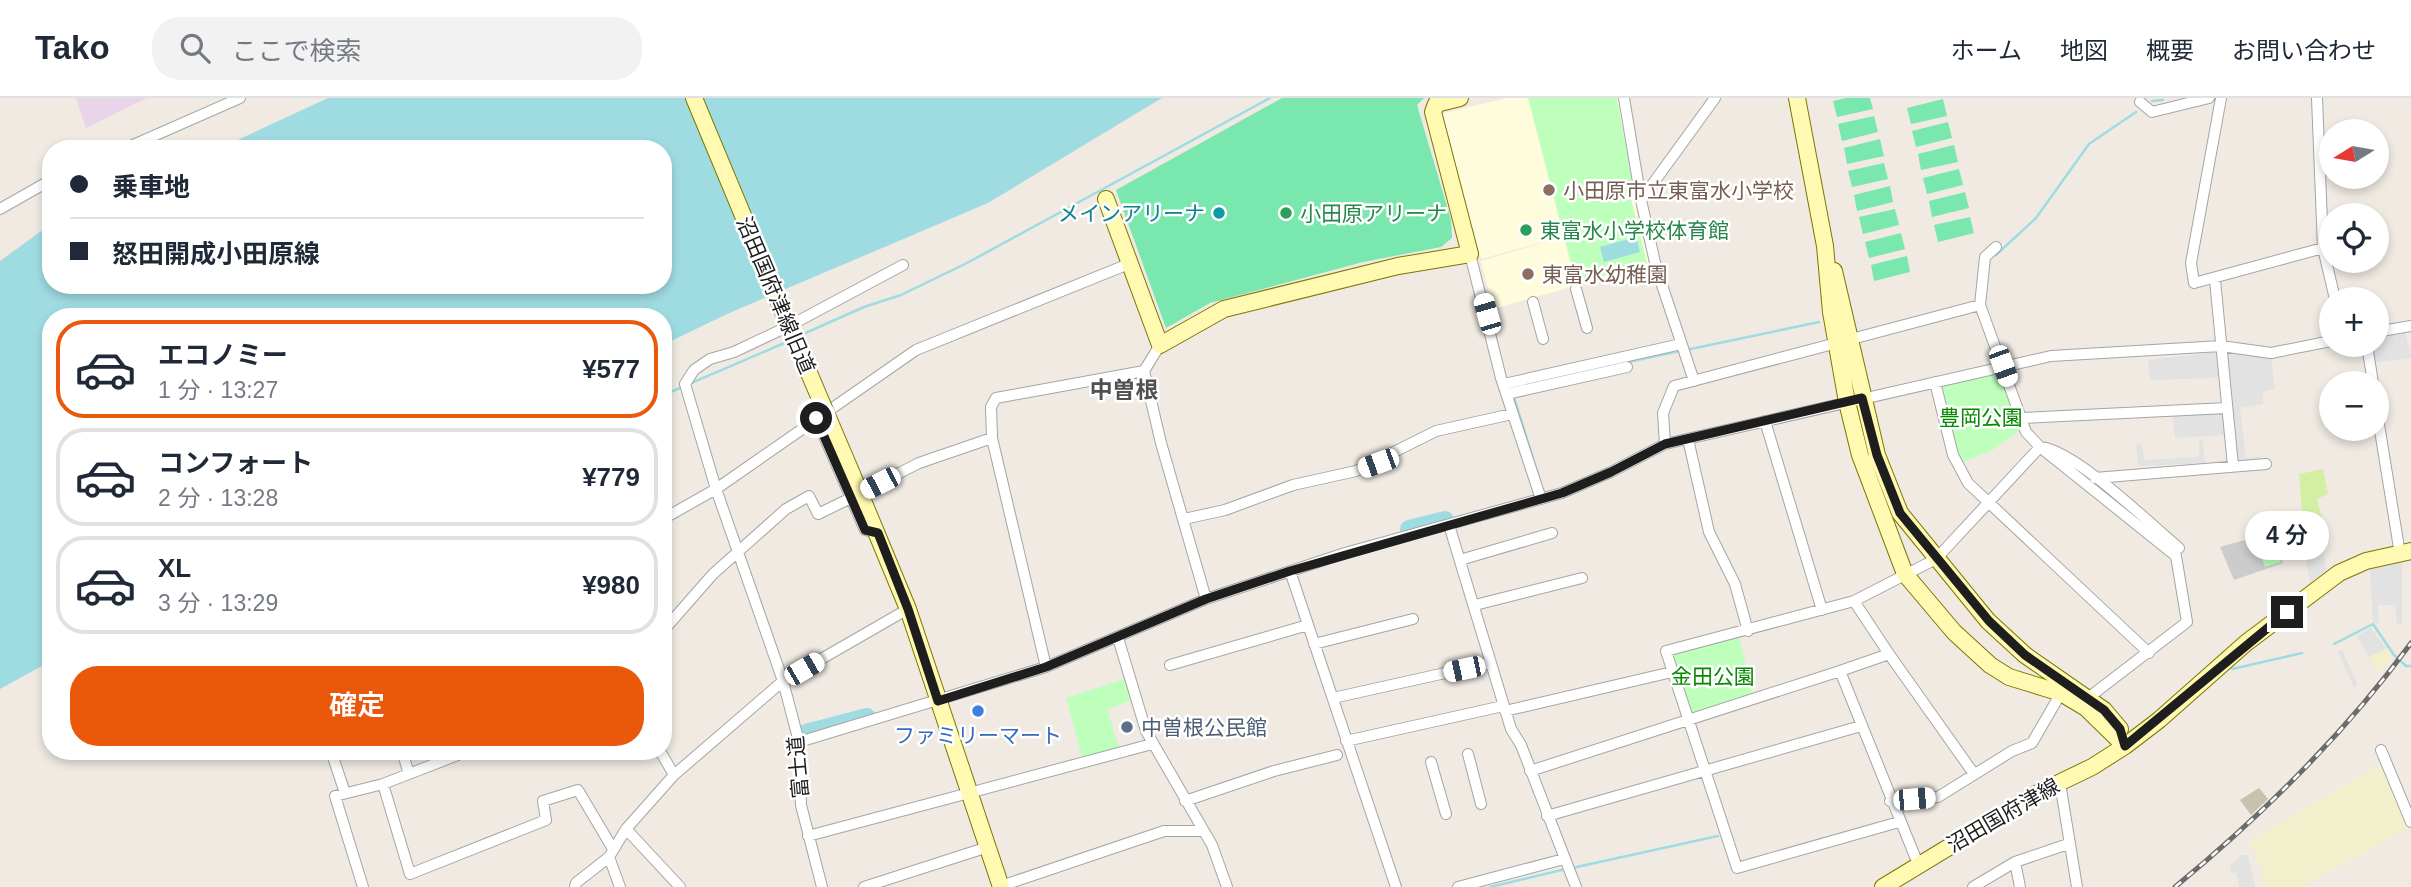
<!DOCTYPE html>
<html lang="ja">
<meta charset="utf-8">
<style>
body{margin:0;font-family:Arial,"Noto Sans JP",sans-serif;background:#f2f2f3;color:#1f2937;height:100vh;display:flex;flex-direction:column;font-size:26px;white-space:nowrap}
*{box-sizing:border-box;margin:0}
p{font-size:23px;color:#747a83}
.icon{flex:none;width:38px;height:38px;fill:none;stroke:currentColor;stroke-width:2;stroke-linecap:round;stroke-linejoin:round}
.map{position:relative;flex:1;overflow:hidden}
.panel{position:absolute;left:42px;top:210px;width:630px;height:452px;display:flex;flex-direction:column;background:#fff;border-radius:28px;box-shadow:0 4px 10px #0003}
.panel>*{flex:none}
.banner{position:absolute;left:42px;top:42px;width:630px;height:154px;border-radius:28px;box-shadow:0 4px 10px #0003;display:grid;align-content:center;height:154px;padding:0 28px;background:#fff}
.needle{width:46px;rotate:259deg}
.controls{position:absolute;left:2319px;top:21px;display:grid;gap:14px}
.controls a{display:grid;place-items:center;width:70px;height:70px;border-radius:50%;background:#fff;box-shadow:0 4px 10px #0003;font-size:35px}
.end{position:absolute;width:32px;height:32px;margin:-16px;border:9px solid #1e1e1e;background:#fff;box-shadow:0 0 0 4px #fff}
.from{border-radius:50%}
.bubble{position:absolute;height:49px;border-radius:24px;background:#fff;box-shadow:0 4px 10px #0003;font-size:23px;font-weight:600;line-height:49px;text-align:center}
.car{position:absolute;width:21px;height:42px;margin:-21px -10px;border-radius:9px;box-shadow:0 0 5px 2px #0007;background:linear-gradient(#fff 24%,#345 0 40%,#fff 0 76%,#345 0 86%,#fff 0)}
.banner b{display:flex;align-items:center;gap:24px;height:66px;font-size:26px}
.banner b+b{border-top:2px solid #e0e1e3}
.banner i{width:18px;height:18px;background:#1f2937}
ul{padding:12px 0 0;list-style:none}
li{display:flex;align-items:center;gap:21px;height:98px;margin:0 14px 10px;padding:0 14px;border:4px solid #e0e1e3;border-radius:28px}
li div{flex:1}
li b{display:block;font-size:26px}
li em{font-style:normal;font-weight:600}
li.active{border-color:#ea580c}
li>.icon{width:63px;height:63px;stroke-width:1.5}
.button{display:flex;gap:14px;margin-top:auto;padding:14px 28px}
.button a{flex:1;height:80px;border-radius:28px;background:#ea580c;color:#fff;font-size:28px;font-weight:600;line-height:80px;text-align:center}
header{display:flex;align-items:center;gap:42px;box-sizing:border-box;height:98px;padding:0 35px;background:#fff;border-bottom:2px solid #e0e1e3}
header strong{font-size:33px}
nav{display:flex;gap:38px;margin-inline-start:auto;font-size:24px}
.search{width:490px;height:63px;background:#f2f2f3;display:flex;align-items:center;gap:18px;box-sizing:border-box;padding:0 24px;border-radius:28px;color:#747a83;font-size:26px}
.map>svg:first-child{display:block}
</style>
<header>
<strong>Tako</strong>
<div class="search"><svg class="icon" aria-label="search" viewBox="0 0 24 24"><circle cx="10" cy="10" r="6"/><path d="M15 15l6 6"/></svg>ここで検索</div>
<nav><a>ホーム</a><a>地図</a><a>概要</a><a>お問い合わせ</a></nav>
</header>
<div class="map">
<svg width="2411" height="789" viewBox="0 0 2411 789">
<rect width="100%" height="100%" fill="#f0eae3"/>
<path fill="#ead4e9" d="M 76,0 L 147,0 L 86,30 Z"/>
<path fill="#fffbdd" d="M 1506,0 L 1621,0 L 1636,90 L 1637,121 L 1650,167 L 1493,211 L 1481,163 L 1562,139 L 1481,161 L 1442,18 L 1444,15 Z"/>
<path fill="#ccc" d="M 2274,434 L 2283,465 L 2234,482 L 2220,449 Z"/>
<path fill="#c6c2ae" d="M 2259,690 L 2268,701 L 2251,717 L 2240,702 Z"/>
<path fill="#f1efcc" d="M 2386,550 L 2392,560 L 2377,574 L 2369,559 Z
M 2381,666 L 2398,695 L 2409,730 L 2301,789 L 2263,789 L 2261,771 L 2249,743 Z"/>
<path fill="#d3efa4" d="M 2323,371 L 2328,396 L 2317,401 L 2326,435 L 2282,448 L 2276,432 L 2303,425 L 2299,376 Z"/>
<path fill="#bfffbc" d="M 1528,0 L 1617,0 L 1633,87 L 1630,97 L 1647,166 L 1576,185 Z
M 1999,275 L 2020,332 L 1994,351 L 1960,366 L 1939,289 Z
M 2272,436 L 2281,464 L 2265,469 L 2255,442 Z
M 1739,539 L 1753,598 L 1689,619 L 1671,555 Z
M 1128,580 L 1134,602 L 1107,611 L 1120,653 L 1083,663 L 1066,600 Z"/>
<path fill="#79e7ae" d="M 1282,0 L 1424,0 L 1417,7 L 1451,122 L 1452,140 L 1441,149 L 1363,164 L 1210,205 L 1166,230 L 1116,92 Z
M 1846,0 L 1870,0 L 1873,11 L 1837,19 L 1833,3 Z
M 1943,1 L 1947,18 L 1911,26 L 1907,10 Z
M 1874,18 L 1878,34 L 1842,43 L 1838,26 Z
M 1948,24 L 1952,40 L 1916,49 L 1912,33 Z
M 1880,41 L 1884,58 L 1847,66 L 1844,50 Z
M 1954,47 L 1958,64 L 1921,72 L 1918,56 Z
M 1884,65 L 1888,81 L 1852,89 L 1848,73 Z
M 1959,71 L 1963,87 L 1927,96 L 1923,80 Z
M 1890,88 L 1893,104 L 1857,113 L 1854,97 Z
M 1965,94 L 1969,110 L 1932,119 L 1929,103 Z
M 1895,111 L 1899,127 L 1863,136 L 1859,119 Z
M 1970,119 L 1974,135 L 1938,144 L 1934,127 Z
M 1901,135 L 1905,151 L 1869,160 L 1865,144 Z
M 1907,158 L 1910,174 L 1874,183 L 1871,167 Z"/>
<path fill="#e2e2e2" d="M 2405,232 L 2411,260 L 2373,265 L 2370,247 L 2376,247 L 2377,237 Z
M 2226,253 L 2271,260 L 2275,291 L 2263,294 L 2263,306 L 2240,310 L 2246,360 L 2263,358 L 2236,366 Z
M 2217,254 L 2218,280 L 2150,282 L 2148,262 Z
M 2223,314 L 2225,337 L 2175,340 L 2172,317 Z
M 2199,342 L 2203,342 L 2205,365 L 2138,368 L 2136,345 L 2142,346 L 2144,362 L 2199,359 Z
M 2320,441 L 2327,472 L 2310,484 L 2303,447 Z
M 2402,464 L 2402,526 L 2397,526 L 2395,507 L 2378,507 L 2379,525 L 2373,525 L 2370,471 Z
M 2371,530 L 2386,550 L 2369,559 L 2357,538 Z
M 2342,552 L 2358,587 L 2354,590 L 2338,554 Z
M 2241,757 L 2248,757 L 2255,789 L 2239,789 L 2236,775 L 2231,775 L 2230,768 Z"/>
<path fill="#9fdce2" d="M 328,0 L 1162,0 L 988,105 L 727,216 L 663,247 L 663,219 L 51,219 L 51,563 L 0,591 L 0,163 L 51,126 L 51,187 L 663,187 L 663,51 L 218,51 Z
M 1636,139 L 1640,154 L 1604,164 L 1600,149 Z"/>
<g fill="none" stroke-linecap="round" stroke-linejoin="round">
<path stroke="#9fdce2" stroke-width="2.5" d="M 2152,3 L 2163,2
M 1996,157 L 2036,120 L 2089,46 L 2136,14
M 801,237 L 864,209 L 901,197 L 967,165 L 1270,0
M 1686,252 L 1819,224
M 1628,264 L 1680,253
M 689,286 L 789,243
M 663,297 L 683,289
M 1514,299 L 1539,380
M 2334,546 L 2373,526 L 2394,557 L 2406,568 L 2411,568
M 2232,571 L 2302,555
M 1572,770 L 1718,738
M 1490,789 L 1566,771"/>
<path stroke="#9fdce2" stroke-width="18" d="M 1409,431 L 1445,422
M 806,635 L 867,619"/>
<g stroke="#a5a5a5" stroke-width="12">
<path id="street" d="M 1624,0 L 1641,102
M 2221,0 L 2191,165 L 2194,185 L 2323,150
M 2317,0 L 2323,150 L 2335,201
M 2140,4 L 2152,14 L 2209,0
M 124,51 L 240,0
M 0,111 L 51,82
M 1996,149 L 1985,159 L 1980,207 L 2026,334 L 2040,349 C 2075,352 2149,425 2179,450
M 1470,156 L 1501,280 L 1541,401
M 2215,182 L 2233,368
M 1576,191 L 1587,230
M 1533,204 L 1543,241
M 2376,234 L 2411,228
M 1160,247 L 1144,273 L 1161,345 L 1206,501
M 2367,247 L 2373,285
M 1694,283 L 1656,169 L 1641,102 L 1715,0
M 1935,284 L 1953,357 L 1968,385 L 2149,555
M 1504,286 L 1681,246
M 1507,296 L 1627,269
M 2376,308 L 2400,456
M 816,320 L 865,432 L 878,435
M 2022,320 L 2227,310
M 1765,323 L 1822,512
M 992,340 L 1046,569
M 1688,341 L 1709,434 L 1735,486 L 1748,533
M 1665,346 L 1663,315 L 1674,288 L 1980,207
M 2095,380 L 2266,366
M 860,395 L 919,365 L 992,340 L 991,309 L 996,300 L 1144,273
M 663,421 L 716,391 L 916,252 L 1131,165
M 1184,421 L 1225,412 L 1293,387 L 1356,373 L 1436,333 L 1512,316
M 1449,427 L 1511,631 L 1521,647 L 1576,789
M 1460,462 L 1552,435
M 1290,473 L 1396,789
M 1854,503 L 1666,553 L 1737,770 L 1899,724
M 1475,507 L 1582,480
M 663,533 L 713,476 L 786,411 L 809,398 L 818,416 L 851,400
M 1118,540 L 1146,633 L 1212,747 L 1227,789
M 1314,546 L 1413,521
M 1889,556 L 1974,676
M 1170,567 L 1308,527
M 1333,600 L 1490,565
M 1505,613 L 1672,574
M 1346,643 L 1503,608
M 799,644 L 1046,569 L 1206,501 L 1345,455 L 1562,395 L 1611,374 L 1665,346 L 2051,258 L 2221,248 L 2271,255 L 2331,243
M 2381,652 L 2411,724
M 331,653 L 345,695
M 402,653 L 409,676
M 660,653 L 674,677
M 1468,656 L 1481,706
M 1431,664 L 1446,716
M 1530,673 L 1840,573
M 2060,685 L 2077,789
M 383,686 L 410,776 L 546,722 L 543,703 L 578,692 L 613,751
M 1185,703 L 1274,673 L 1337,657
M 1890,703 L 1938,699 L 2012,653 L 2032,645 L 2061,595
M 1547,718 L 1861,628
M 626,731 L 680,789
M 808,738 L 1152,646
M 609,759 L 620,789
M 2015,764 L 2020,789
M 1918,766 L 1840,573 L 1889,556 L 1854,503 L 1936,461 L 2040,349 L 2176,458 L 2187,524 L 2088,600
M 1001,788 L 1164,733 L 1203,733
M 363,789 L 335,698 L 383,686 L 468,653
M 575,789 L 576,785 L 609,759 L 626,731 L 674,677 L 783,583 L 908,511
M 822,789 L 801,707 L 799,644 L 783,583 L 716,391 L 685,286 L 694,272 L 710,261 L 734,254 L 789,228 L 903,167
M 864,789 L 988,749
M 1458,789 L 1564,761
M 1973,789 L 2015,764 L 2068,746"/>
</g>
<g stroke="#7a7700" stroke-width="18">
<path id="secondary" d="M 694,0 L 792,235
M 1797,0 L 1825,148 L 1831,214 L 1847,304 L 1860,357 L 1905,476 L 1954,534 L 1990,567 L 2009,579 L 2061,595 L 2086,610 L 2125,648
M 1106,101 L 1160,247 L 1224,211 L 1398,168 L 1470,156 L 1433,14 L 1436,6 L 1460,0
M 1834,173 L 1877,357 L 1900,415 L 1988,523 L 2025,557 L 2104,612 L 2120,631
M 852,376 L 908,511 L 1001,789
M 1883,789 L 2038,695 L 2092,669 L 2125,648 L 2159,622 L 2246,545 L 2339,475 L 2366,463 L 2411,453"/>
</g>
<use href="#street" stroke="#fff" stroke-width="10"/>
<use href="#secondary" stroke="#fff9b2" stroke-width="16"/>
<g stroke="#6c6c6c" stroke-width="5">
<path id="rail" d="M 2175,789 C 2262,717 2344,637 2411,545"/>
</g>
<use href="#rail" stroke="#fff" stroke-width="2.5" stroke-dasharray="8" stroke-linecap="butt"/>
<g stroke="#7a7700" stroke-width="18" stroke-linecap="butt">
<path id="secondary-bridge" d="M 792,235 L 852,376"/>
</g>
<use href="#secondary-bridge" stroke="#fff9b2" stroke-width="16"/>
</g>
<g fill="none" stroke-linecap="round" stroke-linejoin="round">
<path stroke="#1e1e1e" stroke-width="9" d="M 816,320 L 865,432 L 878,435 L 908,511 L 938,603 L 1046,569 L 1206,501 L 1290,473 L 1562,395 L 1611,374 L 1665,346 L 1862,300 L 1877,357 L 1900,415 L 1989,523 L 2025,557 L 2104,612 L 2120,631 L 2125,648 L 2287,514"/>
</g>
<g fill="#8d6e63" stroke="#fff" stroke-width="2.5">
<circle cx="1549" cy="92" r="7"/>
<circle cx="1528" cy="176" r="7"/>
</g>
<circle fill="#0f9aa8" stroke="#fff" stroke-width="2.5" cx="1219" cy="115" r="7"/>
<g fill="#2e9e5b" stroke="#fff" stroke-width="2.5">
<circle cx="1286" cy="115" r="7"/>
<circle cx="1526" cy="132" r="7"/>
</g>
<circle fill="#3f7fe0" stroke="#fff" stroke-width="2.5" cx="978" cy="613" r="7"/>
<circle fill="#5c6f8a" stroke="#fff" stroke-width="2.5" cx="1127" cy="629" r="7"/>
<g text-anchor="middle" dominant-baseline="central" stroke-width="5" stroke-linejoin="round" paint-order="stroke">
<g font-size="21" fill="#785e54" stroke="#fff" text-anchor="start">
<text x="1563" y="92">小田原市立東富水小学校</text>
<text x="1542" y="176">東富水幼稚園</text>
</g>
<g font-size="21" fill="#0d838f" stroke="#fff" text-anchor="end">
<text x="1205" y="115">メインアリーナ</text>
</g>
<g font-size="21" fill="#27864d" stroke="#fff" text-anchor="start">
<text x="1300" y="115">小田原アリーナ</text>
<text x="1540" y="132">東富水小学校体育館</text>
</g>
<g font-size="21" fill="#1e1e1e" stroke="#fff">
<text transform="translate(776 197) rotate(67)">沼田国府津線旧道</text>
<text transform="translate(798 669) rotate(-95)">富士道</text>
<text transform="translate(2003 717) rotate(-30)">沼田国府津線</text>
</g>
<g font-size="21" fill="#078801" stroke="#fff">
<text x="1981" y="319">豊岡公園</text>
<text x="1713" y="578">金田公園</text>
</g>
<g font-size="21" fill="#4e5e75" stroke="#fff" text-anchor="start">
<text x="1141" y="629">中曽根公民館</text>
</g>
<g font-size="21" fill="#366cbe" stroke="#fff">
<text x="978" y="637">ファミリーマート</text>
</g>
<g font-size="23" font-weight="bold" fill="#515151" stroke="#fff">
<text x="1124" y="292">中曽根</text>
</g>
</g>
</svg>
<div class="controls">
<a><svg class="needle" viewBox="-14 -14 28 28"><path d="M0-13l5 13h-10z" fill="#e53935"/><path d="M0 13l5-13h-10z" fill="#747a83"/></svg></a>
<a><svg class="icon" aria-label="locate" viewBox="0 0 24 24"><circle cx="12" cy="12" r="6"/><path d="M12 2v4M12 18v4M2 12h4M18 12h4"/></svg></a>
<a>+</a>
<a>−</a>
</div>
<i class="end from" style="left:816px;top:320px"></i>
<i class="end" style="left:2287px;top:514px"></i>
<div class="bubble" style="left:2245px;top:413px;width:84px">4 分</div>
<i class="car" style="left:1487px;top:216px;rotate:344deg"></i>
<i class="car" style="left:2003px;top:268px;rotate:160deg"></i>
<i class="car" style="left:1378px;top:365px;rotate:250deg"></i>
<i class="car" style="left:880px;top:385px;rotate:243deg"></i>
<i class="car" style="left:804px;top:571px;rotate:60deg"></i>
<i class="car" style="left:1464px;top:571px;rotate:258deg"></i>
<i class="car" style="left:1914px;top:701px;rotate:85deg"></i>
<div class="banner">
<b><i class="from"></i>乗車地</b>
<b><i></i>怒田開成小田原線</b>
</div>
<section class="panel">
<ul>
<li class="active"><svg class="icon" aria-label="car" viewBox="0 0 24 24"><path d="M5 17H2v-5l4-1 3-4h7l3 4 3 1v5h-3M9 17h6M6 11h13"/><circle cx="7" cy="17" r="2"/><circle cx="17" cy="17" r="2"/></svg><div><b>エコノミー</b><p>1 分 · 13:27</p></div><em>¥577</em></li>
<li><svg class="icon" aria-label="car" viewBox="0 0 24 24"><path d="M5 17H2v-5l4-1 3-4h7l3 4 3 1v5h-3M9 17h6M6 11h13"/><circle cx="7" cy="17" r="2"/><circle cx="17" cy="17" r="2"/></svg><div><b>コンフォート</b><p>2 分 · 13:28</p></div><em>¥779</em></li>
<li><svg class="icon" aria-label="car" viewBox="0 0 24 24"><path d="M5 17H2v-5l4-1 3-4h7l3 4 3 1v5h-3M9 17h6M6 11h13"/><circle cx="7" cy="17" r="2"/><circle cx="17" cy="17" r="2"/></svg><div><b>XL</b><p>3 分 · 13:29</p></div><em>¥980</em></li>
</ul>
<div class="button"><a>確定</a></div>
</section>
</div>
